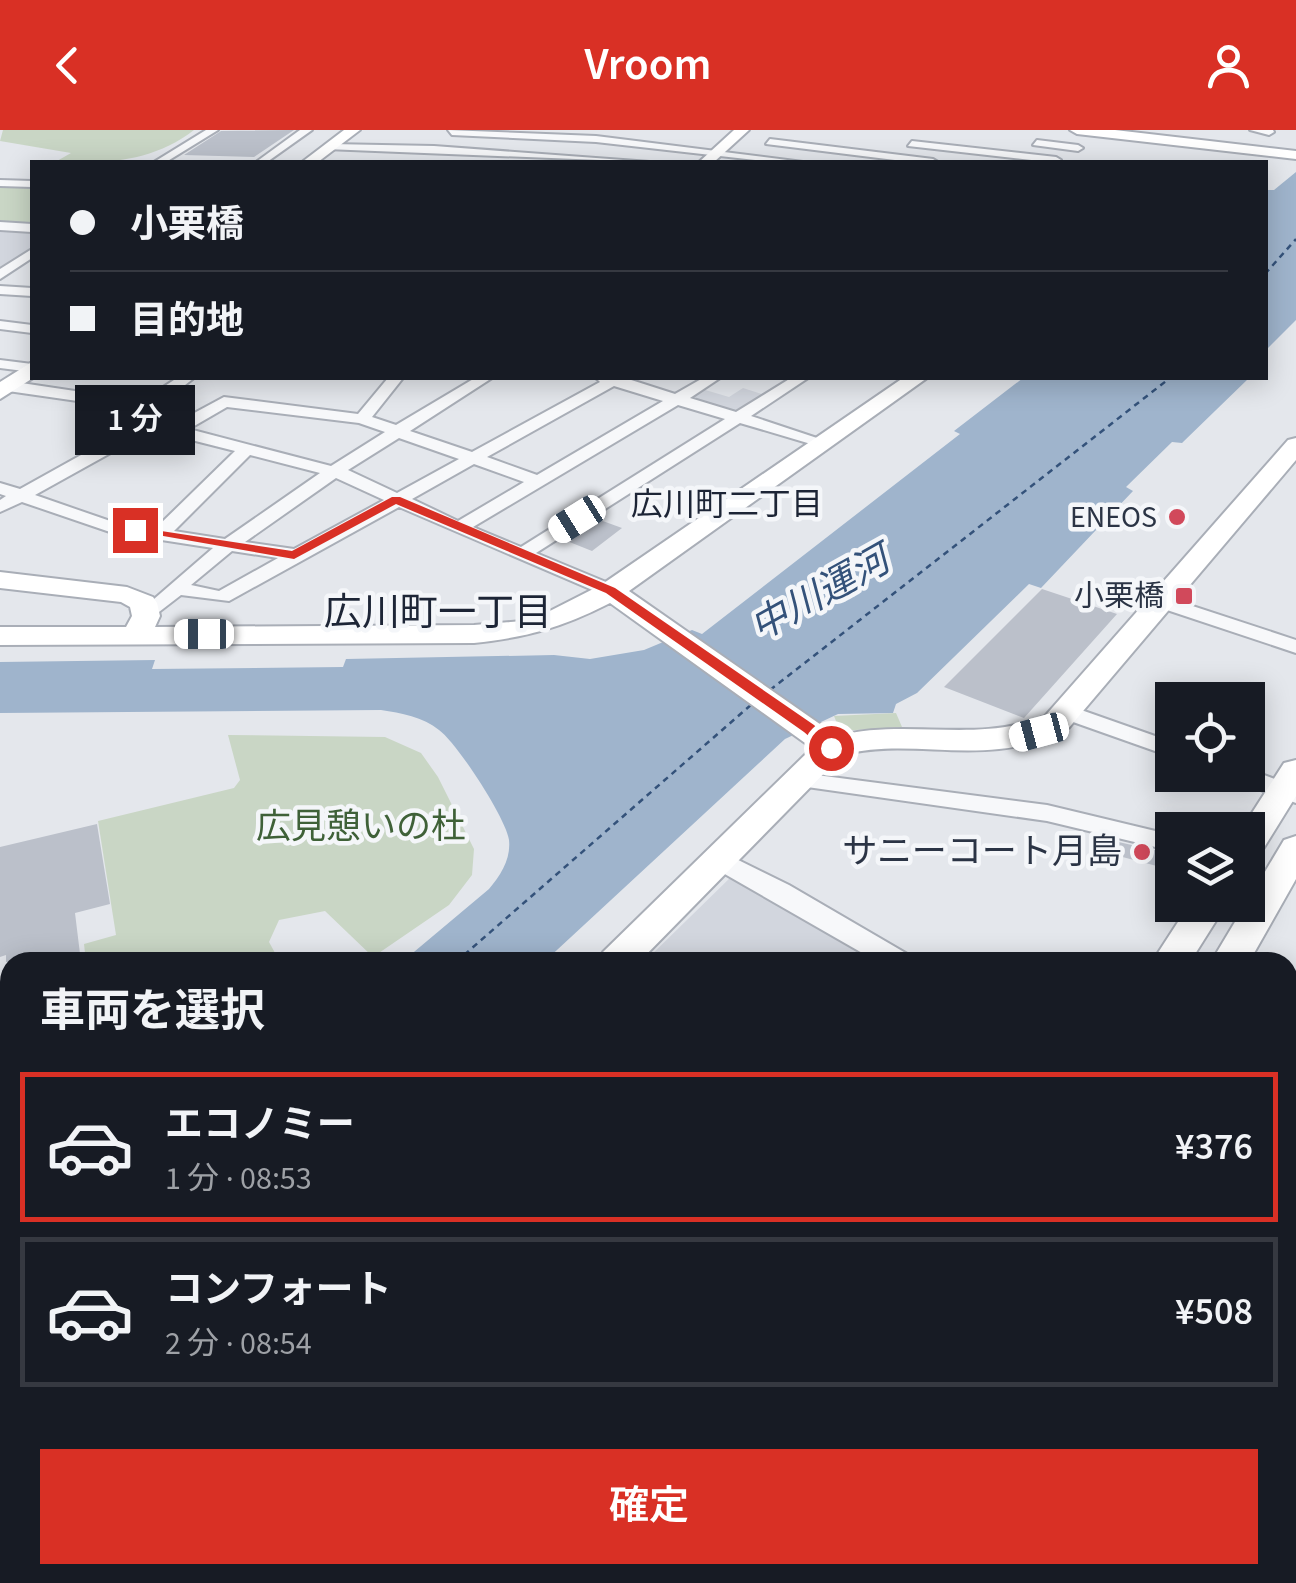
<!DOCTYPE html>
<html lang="ja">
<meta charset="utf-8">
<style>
body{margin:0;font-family:"Source Sans 3","Noto Sans JP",sans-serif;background:#242831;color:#f1f3f6;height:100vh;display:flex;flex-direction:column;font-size:38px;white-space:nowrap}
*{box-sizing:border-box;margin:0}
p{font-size:32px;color:#9ea1a6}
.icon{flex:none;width:55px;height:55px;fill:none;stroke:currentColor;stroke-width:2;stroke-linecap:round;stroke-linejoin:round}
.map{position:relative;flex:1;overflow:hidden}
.side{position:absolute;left:0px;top:822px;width:1298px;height:632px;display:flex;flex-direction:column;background:#171b24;border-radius:30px 30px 0 0;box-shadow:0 5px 25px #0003}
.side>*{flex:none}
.banner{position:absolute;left:30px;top:30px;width:1238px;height:220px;border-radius:0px;box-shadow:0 5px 25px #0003;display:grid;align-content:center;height:220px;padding:0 40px;background:#171b24}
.controls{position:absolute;left:1155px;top:552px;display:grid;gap:20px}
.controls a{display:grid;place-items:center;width:110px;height:110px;border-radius:0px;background:#171b24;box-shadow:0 5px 25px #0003;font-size:50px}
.end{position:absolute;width:45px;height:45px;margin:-22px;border:12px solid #d93025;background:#fff;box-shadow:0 0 0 5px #fff}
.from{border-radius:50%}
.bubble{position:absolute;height:70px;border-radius:0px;background:#171b24;box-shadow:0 5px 25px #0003;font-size:32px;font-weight:600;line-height:70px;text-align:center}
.car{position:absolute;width:30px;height:60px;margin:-30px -15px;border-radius:12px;box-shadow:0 0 8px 2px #0007;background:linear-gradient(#fff 24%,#345 0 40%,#fff 0 76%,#345 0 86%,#fff 0)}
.banner b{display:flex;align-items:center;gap:35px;height:95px;font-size:38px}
.banner b+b{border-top:2px solid #363941}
.banner i{width:25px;height:25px;background:#f1f3f6}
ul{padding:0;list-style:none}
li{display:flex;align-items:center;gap:30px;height:150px;margin:0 20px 15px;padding:0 20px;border:5px solid #363941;border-radius:0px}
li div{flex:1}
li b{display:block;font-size:38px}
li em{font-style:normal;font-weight:600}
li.selected{border-color:#d93025}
li>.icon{width:90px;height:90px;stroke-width:1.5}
h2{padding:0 40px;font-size:45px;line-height:120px}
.button{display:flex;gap:20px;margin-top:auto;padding:20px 40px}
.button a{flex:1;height:115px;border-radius:0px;background:#d93025;color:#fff;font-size:40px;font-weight:600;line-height:115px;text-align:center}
header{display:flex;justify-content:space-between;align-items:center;height:130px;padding:0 40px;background:#d93025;color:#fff;font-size:45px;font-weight:600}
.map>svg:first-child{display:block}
</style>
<header><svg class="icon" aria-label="back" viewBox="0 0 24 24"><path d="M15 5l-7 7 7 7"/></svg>Vroom<svg class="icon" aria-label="person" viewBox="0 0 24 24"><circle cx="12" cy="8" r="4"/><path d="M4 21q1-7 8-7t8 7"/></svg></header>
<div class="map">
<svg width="1296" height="1453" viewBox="0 0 1296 1453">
<rect width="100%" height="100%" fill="#e4e7ec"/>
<path fill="#d2d6de" d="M 0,98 L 32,100 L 32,117 L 0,139 Z
M 743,258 L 765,265 L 735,282 L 689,268 L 702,259 L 729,267 Z
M 734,744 L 856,813 L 891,832 L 644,832 Z"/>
<path fill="#c9d6c5" d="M 3,0 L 194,0 C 154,31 106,35 57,31 L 71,23 L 0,11 Z
M 0,56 L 32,56 L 32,96 L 0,94 Z
M 896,583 L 902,597 L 840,601 L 834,586 Z
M 228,605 L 385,607 L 421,623 L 438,647 L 474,719 L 472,745 L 449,775 L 373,827 L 325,781 L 279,790 L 269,812 L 280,832 L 86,832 L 84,814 L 116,805 L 98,691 L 234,658 L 240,650 Z"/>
<path fill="#9fb4cc" d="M 1296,42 L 1296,190 L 1265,221 L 1265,60 L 1274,60 Z
M 1023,248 L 1249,248 L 1182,313 L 1172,312 L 1126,357 L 1133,361 L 1041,458 L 1029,454 L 917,563 L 896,574 L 893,583 L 838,584 L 785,609 L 544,832 L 402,832 L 489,759 C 501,745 511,729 509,710 C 506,688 457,613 439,600 C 423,587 401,583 381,580 L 0,583 L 0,532 L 155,530 L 152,539 L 343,537 L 346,529 L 554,525 L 590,529 L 644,520 L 692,500 L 702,504 L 960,304 L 954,301 Z
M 10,1162 L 10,1320 L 0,1329 L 0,1170 Z"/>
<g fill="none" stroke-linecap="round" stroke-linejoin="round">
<path stroke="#34527a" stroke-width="2.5" stroke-dasharray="6 5" stroke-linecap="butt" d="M 1265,144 L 1296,109
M 770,560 L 1170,248
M 456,832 L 752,574"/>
<path stroke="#34527a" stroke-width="4" stroke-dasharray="18 14" stroke-linecap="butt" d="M 0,1235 L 10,1226"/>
</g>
<path fill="#bbc0ca" d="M 294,0 L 254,27 L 184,25 L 221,1 Z
M 600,390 L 622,398 L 592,421 L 567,411 Z
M 1042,459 L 1117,484 L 1024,588 L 944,557 Z
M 97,694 L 110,774 L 75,783 L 81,832 L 6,832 L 6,825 L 0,827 L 0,717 Z
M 1114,711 L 1172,724 L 1172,740 L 1111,724 Z"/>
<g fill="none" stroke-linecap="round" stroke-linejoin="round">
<g stroke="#a9aeb7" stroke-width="4">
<path id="street" d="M 206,0 L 218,0 L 166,32 L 154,32 Z
M 300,0 L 312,0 L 267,32 L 256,32 Z
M 448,0 L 596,6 L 803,32 L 774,32 L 596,12 L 452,5 Z
M 1250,0 L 1273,0 L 1274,2 L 1269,5 Z
M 770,9 L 933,29 L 938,32 L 911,32 L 766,14 Z
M 1037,10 L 1078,15 L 1083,18 L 1078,21 L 1033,15 Z
M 912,11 L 1056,27 L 1061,30 L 1049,32 L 908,16 Z
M 330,14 L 434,16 L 650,32 L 326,19 Z
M 0,50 L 32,51 L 32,57 L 0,56 Z
M 0,92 L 32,94 L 32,102 L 0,100 Z
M 32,119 L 32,128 L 0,149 L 0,139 Z
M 0,156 L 32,158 L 32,166 L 0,164 Z
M 0,191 L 32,195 L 32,203 L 0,199 Z
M 0,230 L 32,234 L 32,242 L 0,238 Z
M 177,248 L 194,248 L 143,288 L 172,295 L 224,267 L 358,284 L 388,248 L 403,248 L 372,287 L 396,295 L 475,248 L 492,248 L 410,301 L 472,322 L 600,252 L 596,248 L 625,248 L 675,264 L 703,248 L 720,248 L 690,268 L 736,282 L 791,248 L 808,248 L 751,286 L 829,312 L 821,317 L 740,293 L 536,423 L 618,457 L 618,465 L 604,465 L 399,377 L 229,471 L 181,465 L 146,492 L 139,490 L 139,482 L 213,418 L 110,402 L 22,372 L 0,382 L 0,370 L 6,366 L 0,364 L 0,353 L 20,359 L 135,295 L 126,287 L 133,279 L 8,261 L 0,256 L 8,251 L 142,271 ZM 614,256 L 663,271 L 537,345 L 487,327 ZM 678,275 L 725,289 L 521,417 L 473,397 ZM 227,277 L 359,293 L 385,302 L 331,336 L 189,299 ZM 152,300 L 235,321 L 156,398 L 113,392 L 35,365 ZM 399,308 L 459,329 L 397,363 L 348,340 ZM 250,325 L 320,343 L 225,409 L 174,401 ZM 474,334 L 524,352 L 458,391 L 412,369 ZM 336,348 L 384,370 L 294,419 L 245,412 ZM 232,421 L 278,428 L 219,461 L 191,455 Z
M 1162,466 L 1296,510 L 1296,523 L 1155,476 L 1155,468 Z
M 1067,575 L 1172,612 L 1172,627 L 1059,587 L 1056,582 L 1059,577 Z
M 1248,639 L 1296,657 L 1296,673 L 1233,650 L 1229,645 L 1248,645 Z
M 801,643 L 1047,675 L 1172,705 L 1172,721 L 1047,691 L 793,655 L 789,650 L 793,645 Z
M 718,720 L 789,755 L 909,825 L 912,832 L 878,832 L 709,735 L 705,729 L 709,723 Z
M 324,1445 L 369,1445 L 372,1453 L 327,1453 Z
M 437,1445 L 480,1445 L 477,1453 L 434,1453 Z
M 999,1445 L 1048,1445 L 1051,1453 L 1002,1453 Z"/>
</g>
<g stroke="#a9aeb7" stroke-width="4">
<path id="secondary" d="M 344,0 L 360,0 L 318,32 L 302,32 Z
M 734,0 L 749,0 L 714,32 L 699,32 Z
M 1070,0 L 1115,0 L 1296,21 L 1296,29 L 1077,4 Z
M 32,232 L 33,248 L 0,269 L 0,252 Z
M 903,248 L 927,248 L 629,461 L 837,606 C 906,588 978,614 1045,586 L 1288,310 L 1296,308 L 1296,330 L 1067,600 C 1045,609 1023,617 999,619 C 947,625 894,611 842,625 L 639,832 L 597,832 L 603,822 L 812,618 L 610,473 C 561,498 528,507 474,513 L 0,515 L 0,497 L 126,497 L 132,486 L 130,477 L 121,472 L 0,458 L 0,442 L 127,457 L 153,467 L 157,473 L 160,486 L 155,497 L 474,495 L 522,491 L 544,484 L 601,455 Z
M 1296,630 L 1296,666 L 1260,724 L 1248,728 L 1248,700 L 1241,700 L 1284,633 Z
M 1296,706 L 1296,749 L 1249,832 L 1211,832 L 1284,710 Z
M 1189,775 L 1226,775 L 1190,832 L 1152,832 Z
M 10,1392 L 10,1445 L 23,1445 L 0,1453 L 0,1396 Z
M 769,1445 L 827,1445 L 823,1453 L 766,1453 Z
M 845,1445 L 903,1445 L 899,1453 L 842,1453 Z"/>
</g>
<use href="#street" fill="#f7f8fa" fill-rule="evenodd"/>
<use href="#secondary" fill="#fff" fill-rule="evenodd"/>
</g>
<path fill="#d93025" d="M 392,367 L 400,367 L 615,458 L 814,595 L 838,618 L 826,621 L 804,602 L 606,463 L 396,374 L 294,429 L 129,400 L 135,397 L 292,421 Z"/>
<g fill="#d1495b" stroke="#f4f6f9" stroke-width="4">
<circle cx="1177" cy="387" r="10"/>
<rect x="1174" y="456" width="20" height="20" rx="5"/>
<circle cx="1142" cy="722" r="10"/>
</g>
<g text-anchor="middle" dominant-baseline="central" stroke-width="9" stroke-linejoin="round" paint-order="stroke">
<g font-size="30" fill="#2b3445" stroke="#f4f6f9" text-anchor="end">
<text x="1157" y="387">ENEOS</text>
<text x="1164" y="466">小栗橋</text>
</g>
<g font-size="32" fill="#1d2536" stroke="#f4f6f9">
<text x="727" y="375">広川町二丁目</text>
</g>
<g font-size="35" fill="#3f6138" stroke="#f4f6f9">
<text x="361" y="697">広見憩いの杜</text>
</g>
<g font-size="35" fill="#2b3445" stroke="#f4f6f9" text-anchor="end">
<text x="1122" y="722">サニーコート月島</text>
</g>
<g font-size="38" font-style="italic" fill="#34527a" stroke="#f4f6f9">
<text transform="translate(820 464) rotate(-29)">中川運河</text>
</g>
<g font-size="38" fill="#1d2536" stroke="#f4f6f9">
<text x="438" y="483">広川町一丁目</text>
</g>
</g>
</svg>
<div class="controls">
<a><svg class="icon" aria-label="locate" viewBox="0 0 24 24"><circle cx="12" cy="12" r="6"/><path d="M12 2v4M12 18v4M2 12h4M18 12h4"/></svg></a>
<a><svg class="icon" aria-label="layers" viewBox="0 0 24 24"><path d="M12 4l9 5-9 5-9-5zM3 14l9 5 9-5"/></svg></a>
</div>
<i class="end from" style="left:831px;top:618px"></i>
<i class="end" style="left:135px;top:400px"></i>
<div class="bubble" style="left:75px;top:255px;width:120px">1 分</div>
<i class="car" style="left:577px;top:389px;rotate:238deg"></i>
<i class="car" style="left:204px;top:504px;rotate:270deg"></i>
<i class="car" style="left:1039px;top:602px;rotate:255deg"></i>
<div class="banner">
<b><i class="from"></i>小栗橋</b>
<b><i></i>目的地</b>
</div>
<section class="side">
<h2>車両を選択</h2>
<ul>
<li class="selected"><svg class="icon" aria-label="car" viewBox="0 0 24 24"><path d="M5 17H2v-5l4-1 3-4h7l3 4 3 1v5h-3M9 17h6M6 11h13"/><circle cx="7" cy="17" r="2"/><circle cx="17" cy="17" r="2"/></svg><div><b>エコノミー</b><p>1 分 · 08:53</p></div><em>¥376</em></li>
<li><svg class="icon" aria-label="car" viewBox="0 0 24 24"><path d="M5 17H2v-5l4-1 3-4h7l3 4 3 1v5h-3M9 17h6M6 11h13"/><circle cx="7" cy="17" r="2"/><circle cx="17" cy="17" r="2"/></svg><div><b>コンフォート</b><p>2 分 · 08:54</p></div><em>¥508</em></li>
</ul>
<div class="button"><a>確定</a></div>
</section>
</div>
